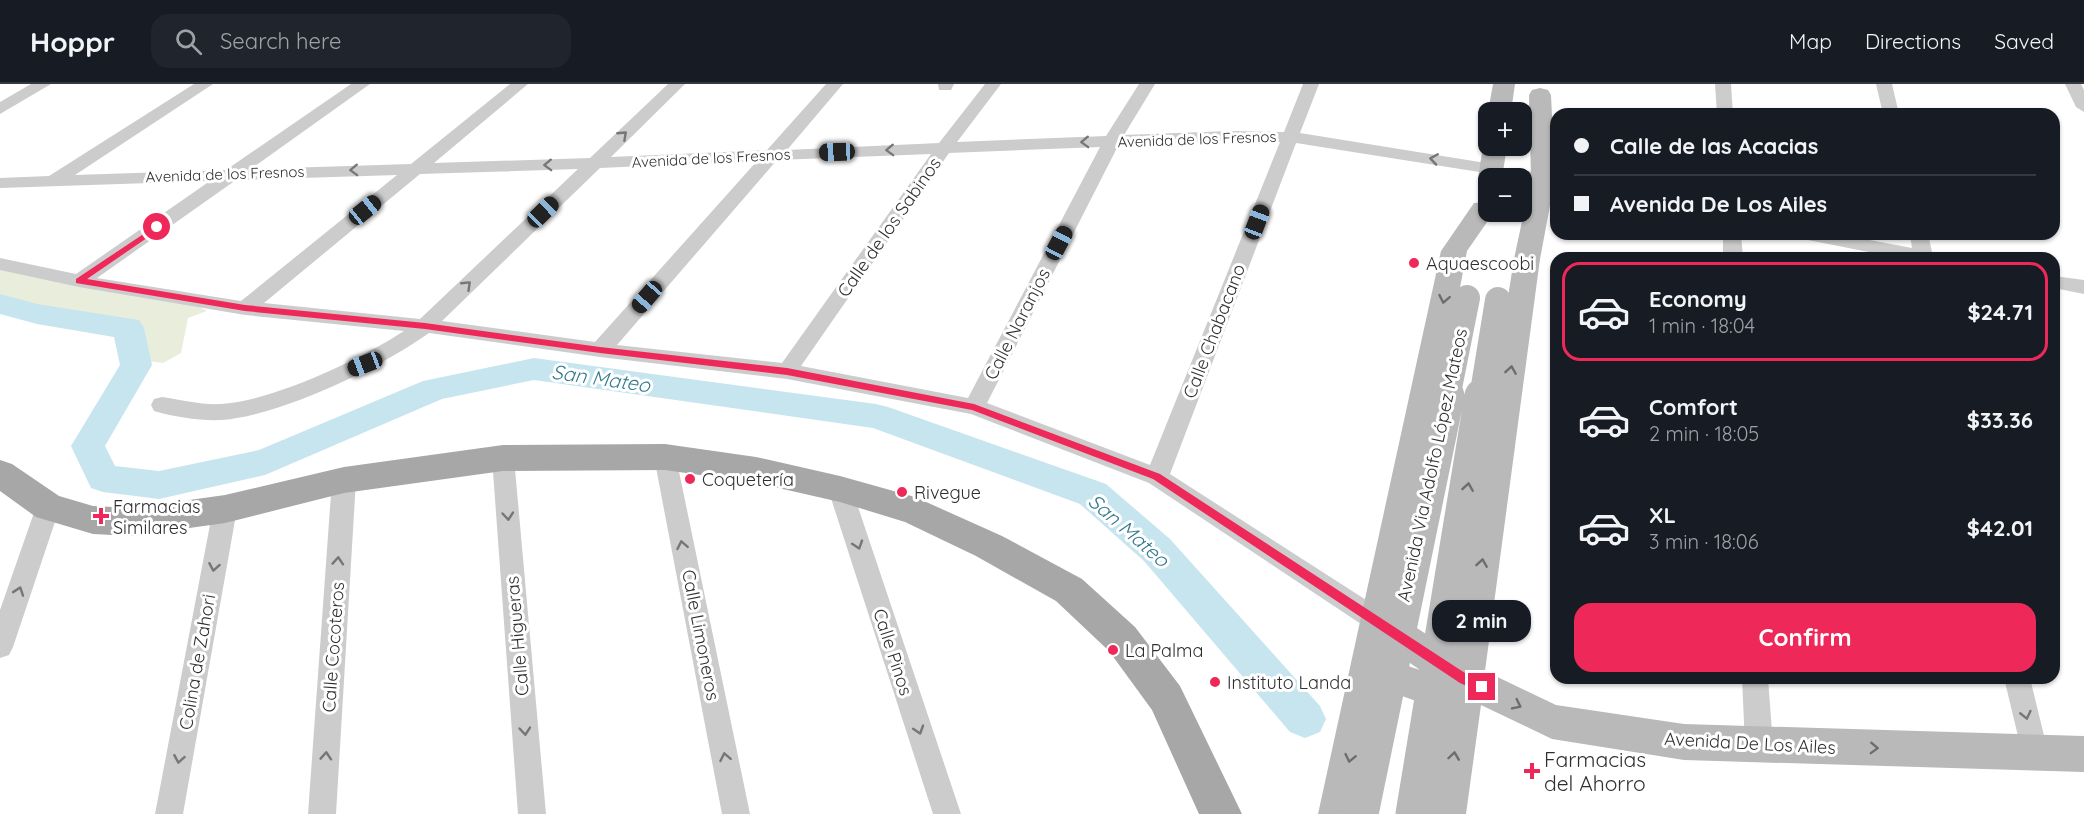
<!DOCTYPE html>
<meta charset="utf-8">
<style>
body{margin:0;font-family:Quicksand,sans-serif;background:#20242c;color:#f1f3f6;height:100vh;display:flex;flex-direction:column;font-size:22px;white-space:nowrap}
*{box-sizing:border-box;margin:0}
p{font-size:20px;color:#9ea1a6}
.icon{flex:none;width:33px;height:33px;fill:none;stroke:currentColor;stroke-width:2;stroke-linecap:round;stroke-linejoin:round}
.map{position:relative;flex:1;overflow:hidden}
.panel{position:absolute;left:1550px;top:168px;width:510px;height:432px;display:flex;flex-direction:column;background:#171b24;border-radius:18px;box-shadow:0 2px 4px #0004}
.panel>*{flex:none}
.hud{position:absolute;left:1550px;top:24px;width:510px;height:132px;border-radius:18px;box-shadow:0 2px 4px #0004;display:grid;align-content:center;height:132px;padding:0 24px;background:#171b24}
.tools{position:absolute;left:1478px;top:18px;display:grid;gap:12px}
.tools a{display:grid;place-items:center;width:54px;height:54px;border-radius:12px;background:#171b24;box-shadow:0 2px 4px #0004;font-size:30px}
.end{position:absolute;width:27px;height:27px;margin:-14px;border:8px solid #ee295a;background:#fff;box-shadow:0 0 0 3px #fff}
.from{border-radius:50%}
.bubble{position:absolute;height:42px;border-radius:18px;background:#171b24;box-shadow:0 2px 4px #0004;font-size:20px;font-weight:700;line-height:42px;text-align:center}
.car{position:absolute;width:18px;height:36px;margin:-18px -9px;border-radius:8px;box-shadow:0 0 4px 2px #0007;background:linear-gradient(#222 24%,#8ab4d8 0 40%,#222 0 76%,#8ab4d8 0 86%,#222 0)}
.hud b{display:flex;align-items:center;gap:21px;height:57px;font-size:22px}
.hud b+b{border-top:2px solid #363941}
.hud i{width:15px;height:15px;background:#f1f3f6}
ul{padding:10px 0 0;list-style:none}
li{display:flex;align-items:center;gap:18px;height:99px;margin:0 12px 9px;padding:0 12px;border:3px solid transparent;border-radius:18px}
li div{flex:1}
li b{display:block;font-size:22px}
li em{font-style:normal;font-weight:700}
li.current{border-color:#ee295a}
li>.icon{width:54px;height:54px;stroke-width:1.5}
.button{display:flex;gap:12px;margin-top:auto;padding:12px 24px}
.button a{flex:1;height:69px;border-radius:18px;background:#ee295a;color:#fff;font-size:24px;font-weight:700;line-height:69px;text-align:center}
header{display:flex;align-items:center;gap:36px;box-sizing:border-box;height:84px;padding:0 30px;background:#171b24;border-bottom:2px solid #363941}
header strong{font-size:28px}
nav{display:flex;gap:33px;margin-inline-start:auto;font-size:21px}
.search{width:420px;height:54px;background:#20242c;display:flex;align-items:center;gap:15px;box-sizing:border-box;padding:0 21px;border-radius:18px;color:#9ea1a6;font-size:22px}
.map>svg:first-child{display:block}
</style>
<header>
<strong>Hoppr</strong>
<div class="search"><svg class="icon" aria-label="search" viewBox="0 0 24 24"><circle cx="10" cy="10" r="6"/><path d="M15 15l6 6"/></svg>Search here</div>
<nav><a>Map</a><a>Directions</a><a>Saved</a></nav>
</header>
<div class="map">
<svg width="2084" height="730" viewBox="0 0 2084 730">
<rect width="100%" height="100%" fill="#fff"/>
<path fill="#e8eddc" d="M 0,179 L 185,216 L 207,227 L 188,234 L 181,269 L 163,279 L 141,276 L 134,240 L 37,233 L 0,225 Z"/>
<g fill="none" stroke-linecap="round" stroke-linejoin="round">
<path fill="#c7e5ee" fill-rule="evenodd" d="M 0,210 L 37,220 L 139,236 L 144,244 L 152,281 L 105,362 L 115,382 L 159,387 L 259,366 L 423,297 L 534,274 L 876,320 L 888,323 L 1106,400 L 1170,455 L 1320,622 L 1326,635 L 1320,648 L 1305,654 L 1290,648 L 1144,477 L 1080,420 L 873,344 L 534,296 L 442,315 L 265,391 L 159,415 L 103,408 L 91,404 L 71,362 L 120,281 L 114,253 L 37,240 L 0,230 Z"/>
<path fill="#ccc" fill-rule="evenodd" d="M 31,0 L 51,0 L 0,30 L 0,18 Z
M 194,0 L 213,0 L 75,91 L 226,86 L 351,0 L 370,0 L 251,85 L 411,80 L 510,0 L 528,0 L 434,79 L 590,74 L 668,0 L 685,0 L 611,73 L 767,66 L 826,0 L 843,0 L 787,66 L 939,59 L 985,0 L 1001,0 L 957,58 L 1106,52 L 1139,0 L 1155,0 L 1124,51 L 1230,47 L 1284,48 L 1303,0 L 1319,0 L 1300,49 L 1492,80 L 1498,81 L 1501,85 L 1498,89 L 1492,90 L 1296,59 L 1170,390 L 1388,530 L 1392,538 L 1388,546 L 1379,549 L 1370,546 L 1149,399 L 971,330 L 787,295 L 600,273 L 429,249 C 380,284 282,331 222,336 C 200,337 175,333 154,327 L 151,321 L 154,315 L 162,313 C 182,316 201,321 221,320 C 273,317 361,275 404,247 L 245,231 L 79,203 L 0,186 L 0,174 L 76,190 L 210,97 L 0,104 L 0,94 L 49,92 ZM 1230,57 L 1280,58 L 1150,381 L 987,319 L 1118,62 ZM 1100,63 L 968,314 L 801,282 L 949,69 ZM 931,70 L 782,279 L 617,261 L 777,76 ZM 757,77 L 595,258 L 442,237 L 600,84 ZM 578,85 L 420,235 L 264,219 L 420,90 ZM 397,91 L 241,217 L 97,194 L 236,96 Z
M 938,0 L 954,0 L 951,6 L 939,6 Z
M 1715,0 L 1731,0 L 1733,30 L 1717,30 Z
M 1876,0 L 1892,0 L 1899,30 L 1883,30 Z
M 2065,0 L 2081,0 L 2084,6 L 2084,28 L 2076,23 Z
M 1528,87 L 1556,93 L 1556,103 L 1522,96 L 1519,92 L 1522,88 Z
M 1723,150 L 1741,150 L 1743,174 L 1723,174 Z
M 1799,150 L 1838,150 L 1912,164 L 1910,150 L 1928,150 L 1932,168 L 1940,174 L 1899,174 L 1808,156 L 1801,154 Z
M 2054,192 L 2084,196 L 2084,210 L 2054,204 Z
M 665,364 L 673,367 L 676,373 L 750,730 L 722,730 L 654,373 L 657,367 Z
M 503,365 L 511,368 L 514,374 L 546,730 L 518,730 L 492,374 L 495,368 Z
M 344,387 L 352,390 L 356,396 L 336,730 L 308,730 L 332,396 L 336,390 Z
M 840,396 L 848,399 L 852,405 L 961,730 L 933,730 L 828,405 L 832,399 Z
M 48,414 L 56,416 L 60,423 L 13,563 L 9,571 L 0,574 L 0,526 L 36,423 L 40,416 Z
M 225,416 L 233,418 L 237,425 L 183,730 L 155,730 L 213,425 L 217,418 Z
M 1742,594 L 1768,594 L 1773,661 L 1769,670 L 1759,674 L 1749,670 L 1745,661 Z
M 2004,594 L 2030,594 L 2048,668 L 2044,677 L 2034,681 L 2024,677 Z"/>
<path fill="#b9b9b9" fill-rule="evenodd" d="M 1493,0 L 1515,0 L 1511,28 L 1488,28 Z
M 1540,4 L 1548,6 L 1551,11 L 1555,95 L 1540,175 L 1485,587 L 1556,621 L 1684,640 L 2084,652 L 2084,688 L 1684,676 L 1552,655 L 1481,621 L 1466,730 L 1426,730 L 1441,632 L 1430,622 L 1402,612 L 1380,619 L 1358,730 L 1318,730 L 1441,167 L 1474,119 L 1488,118 L 1488,128 L 1494,128 L 1467,167 L 1397,531 L 1452,567 L 1514,175 L 1531,95 L 1529,11 L 1532,6 ZM 1390,565 L 1420,586 L 1402,580 L 1386,584 Z
M 1488,56 L 1488,62 L 1507,62 L 1502,94 L 1488,94 L 1488,101 L 1481,99 L 1478,94 L 1483,62 Z"/>
<path fill="#a7a7a7" fill-rule="evenodd" d="M 665,360 L 756,373 L 840,392 L 915,413 L 1002,452 L 1082,495 L 1135,543 L 1180,602 L 1242,730 L 1199,730 L 1152,626 L 1109,567 L 1056,517 L 976,472 L 905,438 L 840,418 L 756,399 L 665,386 L 503,387 L 344,409 L 225,439 L 132,452 L 93,450 L 36,433 L 0,407 L 0,376 L 12,380 L 59,412 L 93,422 L 132,424 L 225,411 L 344,383 L 503,361 Z"/>
<path stroke="#b9b9b9" stroke-width="26" d="M 1447,314 L 1467,214
M 1482,314 L 1498,216"/>
<path stroke="#b9b9b9" stroke-width="35" d="M 1361,730 L 1447,312
M 1413,730 L 1482,312"/>
</g>
<defs><path id="oneway-chevron" d="M-2-3.5L2.5 0L-2 3.5" fill="none" stroke-width="1.6" stroke-linecap="round" stroke-linejoin="round" transform="scale(1.5)"/></defs>
<g stroke="#767676">
<use href="#oneway-chevron" transform="translate(623 51) rotate(-43)"/>
<use href="#oneway-chevron" transform="translate(1085 58) rotate(178)"/>
<use href="#oneway-chevron" transform="translate(890 66) rotate(178)"/>
<use href="#oneway-chevron" transform="translate(1434 75) rotate(-171)"/>
<use href="#oneway-chevron" transform="translate(548 81) rotate(178)"/>
<use href="#oneway-chevron" transform="translate(354 86) rotate(178)"/>
<use href="#oneway-chevron" transform="translate(467 201) rotate(-44)"/>
<use href="#oneway-chevron" transform="translate(508 432) rotate(85)"/>
<use href="#oneway-chevron" transform="translate(682 461) rotate(-101)"/>
<use href="#oneway-chevron" transform="translate(858 461) rotate(72)"/>
<use href="#oneway-chevron" transform="translate(338 477) rotate(-86)"/>
<use href="#oneway-chevron" transform="translate(214 483) rotate(100)"/>
<use href="#oneway-chevron" transform="translate(19 507) rotate(-71)"/>
<use href="#oneway-chevron" transform="translate(2026 631) rotate(77)"/>
<use href="#oneway-chevron" transform="translate(919 646) rotate(72)"/>
<use href="#oneway-chevron" transform="translate(525 647) rotate(85)"/>
<use href="#oneway-chevron" transform="translate(326 672) rotate(-86)"/>
<use href="#oneway-chevron" transform="translate(725 673) rotate(-101)"/>
<use href="#oneway-chevron" transform="translate(179 675) rotate(100)"/>
</g>
<g stroke="#6d6d6d">
<use href="#oneway-chevron" transform="translate(1444 215) rotate(101)"/>
<use href="#oneway-chevron" transform="translate(1511 286) rotate(-81)"/>
<use href="#oneway-chevron" transform="translate(1468 403) rotate(-81)"/>
<use href="#oneway-chevron" transform="translate(1482 479) rotate(-81)"/>
<use href="#oneway-chevron" transform="translate(1517 621) rotate(26)"/>
<use href="#oneway-chevron" transform="translate(1874 664) rotate(2)"/>
<use href="#oneway-chevron" transform="translate(1454 672) rotate(-82)"/>
<use href="#oneway-chevron" transform="translate(1350 674) rotate(102)"/>
</g>
<path fill="#ee295a" d="M 157,141 L 161,143 L 160,145 L 87,195 L 245,221 L 425,239 L 600,263 L 787,284 L 974,320 L 1160,390 L 1468,591 L 1486,600 L 1487,603 L 1482,609 L 1460,599 L 1153,395 L 972,326 L 787,291 L 600,269 L 425,245 L 245,227 L 76,199 L 76,195 Z"/>
<g fill="#ee295a" stroke="#fff" stroke-width="2">
<circle cx="1414" cy="179" r="6"/>
<circle cx="690" cy="395" r="6"/>
<circle cx="902" cy="408" r="6"/>
<path d="M98 423h6v6h6v6h-6v6h-6v-6h-6v-6h6z"/>
<circle cx="1113" cy="566" r="6"/>
<circle cx="1215" cy="598" r="6"/>
<path d="M1529 678h6v6h6v6h-6v6h-6v-6h-6v-6h6z"/>
</g>
<g text-anchor="middle" dominant-baseline="central" stroke-width="6" stroke-linejoin="round" paint-order="stroke">
<g font-size="15" fill="#2f2f2f" stroke="#fff">
<text transform="translate(1197 55) rotate(-2)">Avenida de los Fresnos</text>
<text transform="translate(711 74) rotate(-3)">Avenida de los Fresnos</text>
<text transform="translate(225 90) rotate(-2)">Avenida de los Fresnos</text>
</g>
<g font-size="18" fill="#2f2f2f" stroke="#fff">
<text transform="translate(889 143) rotate(-55)">Calle de los Sabinos</text>
<text transform="translate(1017 240) rotate(-63)">Calle Naranjos</text>
<text transform="translate(1214 247) rotate(-69)">Calle Chabacano</text>
<text transform="translate(1432 381) rotate(-78)">Avenida Via Adolfo López Mateos</text>
<text transform="translate(701 551) rotate(79)">Calle Limoneros</text>
<text transform="translate(517 552) rotate(-95)">Calle Higueras</text>
<text transform="translate(333 563) rotate(-86)">Calle Cocoteros</text>
<text transform="translate(893 568) rotate(72)">Calle Pinos</text>
<text transform="translate(197 578) rotate(-80)">Colina de Zahori</text>
<text transform="translate(1750 659) rotate(3)">Avenida De Los Ailes</text>
</g>
<g font-size="18" fill="#2f2f2f" stroke="#fff" text-anchor="start">
<text x="1426" y="179">Aquaescoobi</text>
<text x="702" y="395">Coquetería</text>
<text x="914" y="408">Rivegue</text>
<text x="113" y="422">Farmacias<tspan x="113" dy="21">Similares</tspan></text>
<text x="1125" y="566">La Palma</text>
<text x="1227" y="598">Instituto Landa</text>
</g>
<g font-size="20" font-style="italic" fill="#367c8f" stroke="#fff">
<text transform="translate(601 294) rotate(8)">San Mateo</text>
<text transform="translate(1129 446) rotate(41)">San Mateo</text>
</g>
<g font-size="21" fill="#2f2f2f" stroke="#fff" text-anchor="start">
<text x="1544" y="675">Farmacias<tspan x="1544" dy="24">del Ahorro</tspan></text>
</g>
</g>
</svg>
<div class="tools">
<a>+</a>
<a>−</a>
</div>
<i class="end from" style="left:157px;top:143px"></i>
<i class="end" style="left:1482px;top:603px"></i>
<div class="bubble" style="left:1432px;top:516px;width:99px">2 min</div>
<i class="car" style="left:837px;top:68px;rotate:268deg"></i>
<i class="car" style="left:365px;top:126px;rotate:51deg"></i>
<i class="car" style="left:543px;top:128px;rotate:46deg"></i>
<i class="car" style="left:1257px;top:138px;rotate:21deg"></i>
<i class="car" style="left:1059px;top:159px;rotate:28deg"></i>
<i class="car" style="left:647px;top:213px;rotate:221deg"></i>
<i class="car" style="left:365px;top:280px;rotate:249deg"></i>
<div class="hud">
<b><i class="from"></i>Calle de las Acacias</b>
<b><i></i>Avenida De Los Ailes</b>
</div>
<section class="panel">
<ul>
<li class="current"><svg class="icon" aria-label="car" viewBox="0 0 24 24"><path d="M5 17H2v-5l4-1 3-4h7l3 4 3 1v5h-3M9 17h6M6 11h13"/><circle cx="7" cy="17" r="2"/><circle cx="17" cy="17" r="2"/></svg><div><b>Economy</b><p>1 min · 18:04</p></div><em>$24.71</em></li>
<li><svg class="icon" aria-label="car" viewBox="0 0 24 24"><path d="M5 17H2v-5l4-1 3-4h7l3 4 3 1v5h-3M9 17h6M6 11h13"/><circle cx="7" cy="17" r="2"/><circle cx="17" cy="17" r="2"/></svg><div><b>Comfort</b><p>2 min · 18:05</p></div><em>$33.36</em></li>
<li><svg class="icon" aria-label="car" viewBox="0 0 24 24"><path d="M5 17H2v-5l4-1 3-4h7l3 4 3 1v5h-3M9 17h6M6 11h13"/><circle cx="7" cy="17" r="2"/><circle cx="17" cy="17" r="2"/></svg><div><b>XL</b><p>3 min · 18:06</p></div><em>$42.01</em></li>
</ul>
<div class="button"><a>Confirm</a></div>
</section>
</div>
